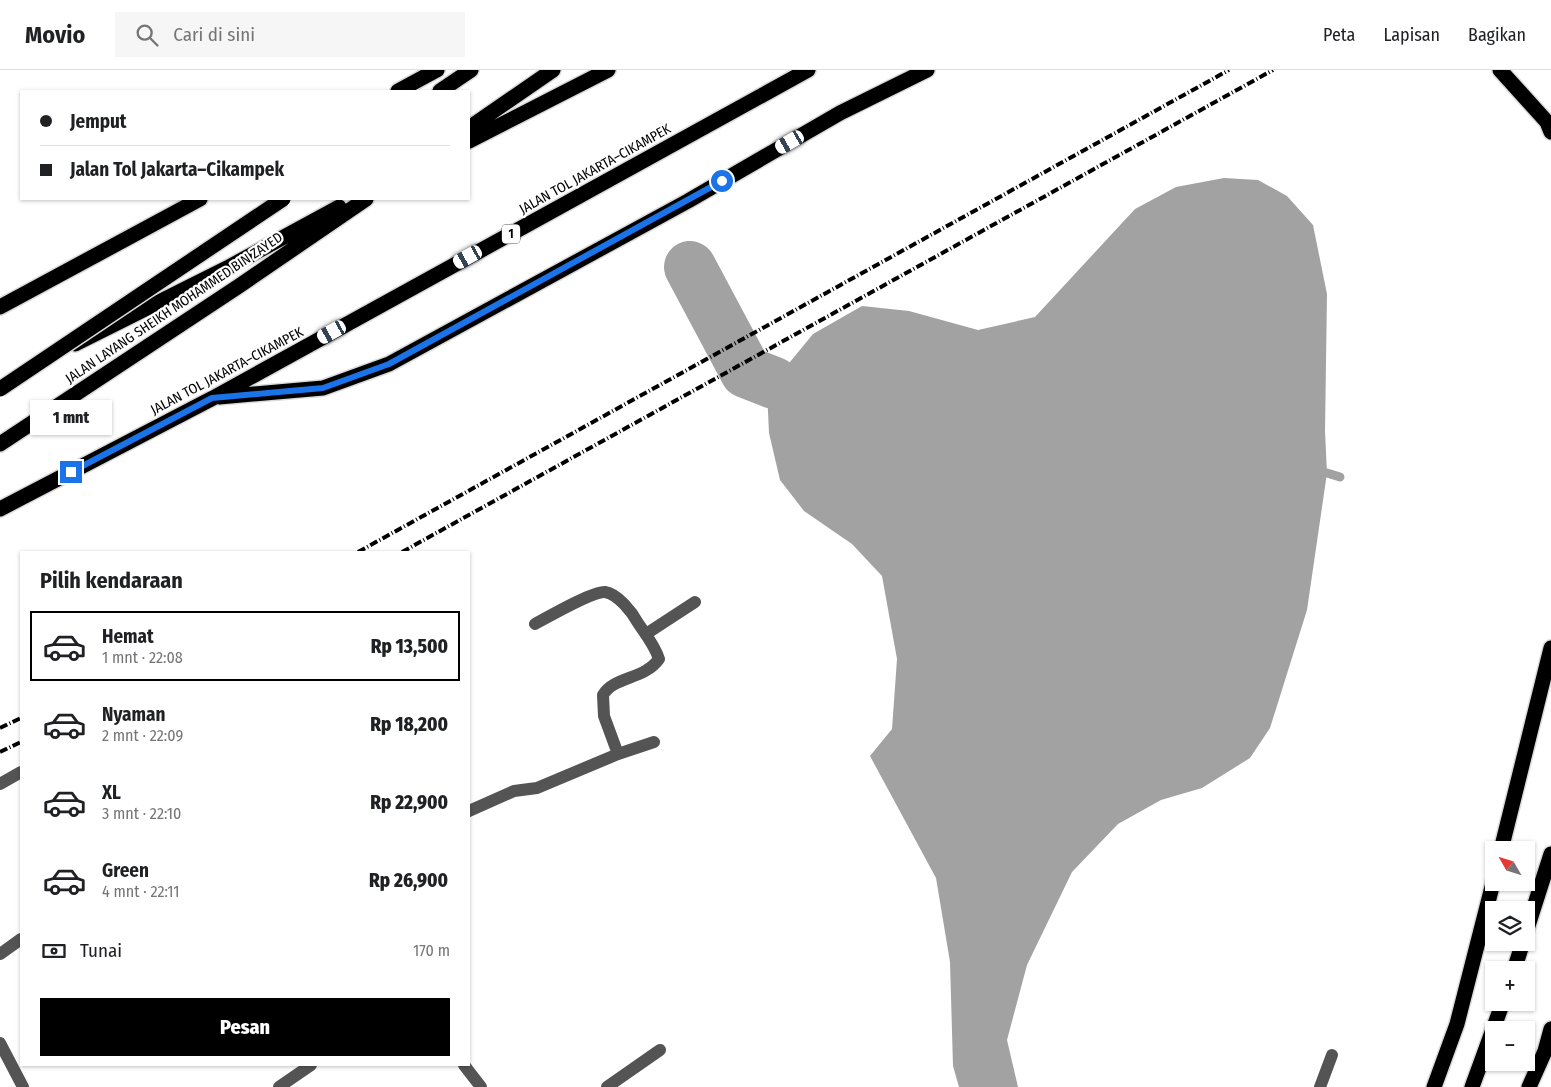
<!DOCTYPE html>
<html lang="id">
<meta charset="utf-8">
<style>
body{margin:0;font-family:"Fira Sans Condensed",sans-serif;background:#f6f6f6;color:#202124;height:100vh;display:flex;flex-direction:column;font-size:19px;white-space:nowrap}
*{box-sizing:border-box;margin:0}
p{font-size:16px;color:#757577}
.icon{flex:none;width:28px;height:28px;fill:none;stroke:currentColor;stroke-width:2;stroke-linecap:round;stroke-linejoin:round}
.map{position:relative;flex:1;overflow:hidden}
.sheet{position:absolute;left:20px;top:481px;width:450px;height:515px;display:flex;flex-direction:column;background:#fff;border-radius:0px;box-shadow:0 1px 4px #0004}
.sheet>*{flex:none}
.guide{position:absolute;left:20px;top:20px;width:450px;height:110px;border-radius:0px;box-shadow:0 1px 4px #0004;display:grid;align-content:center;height:110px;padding:0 20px;background:#fff}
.needle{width:32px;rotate:309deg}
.buttons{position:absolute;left:1485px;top:771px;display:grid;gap:10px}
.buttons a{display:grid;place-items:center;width:50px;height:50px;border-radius:0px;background:#fff;box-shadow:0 1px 4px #0004;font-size:25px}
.end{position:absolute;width:22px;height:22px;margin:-11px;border:6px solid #1a73e8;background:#fff;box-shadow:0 0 0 2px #fff}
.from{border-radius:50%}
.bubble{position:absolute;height:35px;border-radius:0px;background:#fff;box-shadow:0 1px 4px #0004;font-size:16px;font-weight:800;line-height:35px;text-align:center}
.car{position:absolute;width:15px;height:30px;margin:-15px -8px;border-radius:6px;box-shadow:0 0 4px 1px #0007;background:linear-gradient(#fff 24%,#345 0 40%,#fff 0 76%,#345 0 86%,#fff 0)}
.guide b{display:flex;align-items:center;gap:18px;height:48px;font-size:19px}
.guide b+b{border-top:1px solid #e0e0e0}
.guide i{width:12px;height:12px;background:#202124}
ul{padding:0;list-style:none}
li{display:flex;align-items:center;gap:15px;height:70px;margin:0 10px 8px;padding:0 10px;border:2px solid transparent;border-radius:0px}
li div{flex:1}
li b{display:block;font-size:19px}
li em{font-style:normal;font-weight:800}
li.on{border-color:#000}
li>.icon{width:45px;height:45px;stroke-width:1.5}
h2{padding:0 20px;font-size:22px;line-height:60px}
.pay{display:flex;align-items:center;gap:12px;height:55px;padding:0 20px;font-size:19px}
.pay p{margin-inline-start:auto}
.primary-button{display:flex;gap:10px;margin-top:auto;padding:10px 20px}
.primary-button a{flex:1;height:58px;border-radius:0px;background:#000;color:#fff;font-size:20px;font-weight:800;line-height:58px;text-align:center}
header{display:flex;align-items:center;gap:30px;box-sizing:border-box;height:70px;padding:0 25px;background:#fff;border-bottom:1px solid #e0e0e0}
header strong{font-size:24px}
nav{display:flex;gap:28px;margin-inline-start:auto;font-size:18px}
.search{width:350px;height:45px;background:#f6f6f6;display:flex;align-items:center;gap:12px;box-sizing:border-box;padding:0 18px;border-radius:0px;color:#757577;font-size:19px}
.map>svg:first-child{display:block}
</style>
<header>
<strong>Movio</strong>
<div class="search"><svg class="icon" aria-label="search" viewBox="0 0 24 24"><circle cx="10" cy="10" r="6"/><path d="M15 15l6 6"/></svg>Cari di sini</div>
<nav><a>Peta</a><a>Lapisan</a><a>Bagikan</a></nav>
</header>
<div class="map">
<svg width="1551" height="1017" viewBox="0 0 1551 1017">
<rect width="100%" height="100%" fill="#fff"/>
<path fill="#a2a2a2" d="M 1224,108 L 1258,110 L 1287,126 L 1313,155 L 1327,224 L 1325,361 L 1327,403 L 1307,540 L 1270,658 L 1250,688 L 1202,718 L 1161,730 L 1118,754 L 1072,802 L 1027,895 L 1007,970 L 1018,1017 L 959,1017 L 953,996 L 950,892 L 936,808 L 870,686 L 892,659 L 897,589 L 882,506 L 852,474 L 804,441 L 780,410 L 769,363 L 767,320 L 813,264 L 862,236 L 909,241 L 978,260 L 1035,247 L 1135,139 L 1176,117 Z"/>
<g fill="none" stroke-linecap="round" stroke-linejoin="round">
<path stroke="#a2a2a2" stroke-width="9" d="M 1327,403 L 1340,407"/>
<path stroke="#a2a2a2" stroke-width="52" d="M 690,197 L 746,302 L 774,313"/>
<g stroke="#dbdbdb" stroke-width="18">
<path id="highway" d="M 1500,0 L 1547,52 L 1551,62
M 398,21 L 437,0
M 440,21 L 471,0
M 469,58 L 553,0
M 469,71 L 608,0
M 0,237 L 200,129
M 75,274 L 227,198 L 339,137
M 219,327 L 323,318 L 389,294 L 688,131 L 840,43 L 927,0
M 0,374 L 239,216 L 366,129
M 0,439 L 213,328 L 808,0
M 1501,780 L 1551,578
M 1526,862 L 1551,784
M 1514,900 L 1523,872
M 1434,1017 L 1457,954 L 1494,809
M 1472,1017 L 1503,932
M 1529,1017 L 1545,981 L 1551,959"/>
</g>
<path stroke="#545454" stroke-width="12" d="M 535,554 C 548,547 593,521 605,522 C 618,524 632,542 638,553 C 646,565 655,576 659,589 C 644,610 614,606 603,625 L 604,646 L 618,684
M 646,564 L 695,532
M 0,714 L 21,702
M 469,741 L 514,721 L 537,718 L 618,684 L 654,672
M 0,884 L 21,869
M 0,973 L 23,1017
M 464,995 L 481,1017
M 279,1017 L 311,995
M 607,1017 L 660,980
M 1320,1017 L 1332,985"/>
<use href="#highway" stroke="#000" stroke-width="15"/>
<path stroke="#000" stroke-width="4" stroke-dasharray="8 2.5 1 2.5" stroke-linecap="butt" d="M 358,482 L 1229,0
M 402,482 L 1273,0
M 0,658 L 21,648
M 0,682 L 21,672"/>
<g stroke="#dbdbdb" stroke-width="18" stroke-linecap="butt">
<path id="highway-bridge" d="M 0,319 L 283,129"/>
</g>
<use href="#highway-bridge" stroke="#000" stroke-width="15"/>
</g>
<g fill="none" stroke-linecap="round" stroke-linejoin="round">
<path stroke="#1a73e8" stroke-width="6" d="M 71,402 L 212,328 L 323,318 L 389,294 L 722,111"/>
</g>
<g text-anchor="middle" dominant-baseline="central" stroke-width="4.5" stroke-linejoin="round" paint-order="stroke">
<rect fill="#fff" stroke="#4c4c4c" stroke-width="1" x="502" y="154.5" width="18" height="19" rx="4"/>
<g font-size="12" font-weight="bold" fill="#000">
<text x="511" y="164">1</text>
</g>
<g font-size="14" fill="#000" stroke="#fff">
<text transform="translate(595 99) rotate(-29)">JALAN TOL JAKARTA–CIKAMPEK</text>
<text transform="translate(174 238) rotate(-34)">JALAN LAYANG SHEIKH MOHAMMED BIN ZAYED</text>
<text transform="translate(227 301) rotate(-28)">JALAN TOL JAKARTA–CIKAMPEK</text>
</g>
</g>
</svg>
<div class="buttons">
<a><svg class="needle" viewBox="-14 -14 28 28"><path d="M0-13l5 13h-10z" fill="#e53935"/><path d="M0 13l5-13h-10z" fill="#757577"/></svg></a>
<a><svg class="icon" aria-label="layers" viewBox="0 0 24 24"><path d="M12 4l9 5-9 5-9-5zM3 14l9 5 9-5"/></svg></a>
<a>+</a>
<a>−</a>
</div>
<i class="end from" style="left:722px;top:111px"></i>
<i class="end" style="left:71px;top:402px"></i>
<div class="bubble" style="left:30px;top:330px;width:82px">1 mnt</div>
<i class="car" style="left:790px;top:72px;rotate:240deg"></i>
<i class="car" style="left:468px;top:187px;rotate:241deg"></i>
<i class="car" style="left:332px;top:262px;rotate:241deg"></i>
<div class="guide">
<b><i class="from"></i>Jemput</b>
<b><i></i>Jalan Tol Jakarta–Cikampek</b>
</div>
<section class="sheet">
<h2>Pilih kendaraan</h2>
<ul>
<li class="on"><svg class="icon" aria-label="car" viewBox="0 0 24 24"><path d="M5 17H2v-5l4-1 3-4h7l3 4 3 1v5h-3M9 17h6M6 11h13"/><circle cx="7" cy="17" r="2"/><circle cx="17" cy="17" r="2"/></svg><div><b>Hemat</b><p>1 mnt · 22:08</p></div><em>Rp 13,500</em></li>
<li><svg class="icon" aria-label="car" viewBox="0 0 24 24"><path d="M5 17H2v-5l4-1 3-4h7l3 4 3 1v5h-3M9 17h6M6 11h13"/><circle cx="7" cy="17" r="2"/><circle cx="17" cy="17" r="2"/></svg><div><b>Nyaman</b><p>2 mnt · 22:09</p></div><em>Rp 18,200</em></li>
<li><svg class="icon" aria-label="car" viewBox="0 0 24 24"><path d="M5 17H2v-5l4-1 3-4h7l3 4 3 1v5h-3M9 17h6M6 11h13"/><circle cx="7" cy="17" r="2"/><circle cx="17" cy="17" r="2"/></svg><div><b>XL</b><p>3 mnt · 22:10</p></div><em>Rp 22,900</em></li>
<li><svg class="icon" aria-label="car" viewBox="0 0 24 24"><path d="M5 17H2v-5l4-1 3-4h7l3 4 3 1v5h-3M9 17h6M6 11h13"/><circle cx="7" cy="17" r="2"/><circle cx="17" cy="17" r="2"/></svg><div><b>Green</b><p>4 mnt · 22:11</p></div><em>Rp 26,900</em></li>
</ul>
<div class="pay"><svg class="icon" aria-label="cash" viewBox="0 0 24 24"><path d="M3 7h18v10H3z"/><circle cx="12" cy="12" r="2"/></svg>Tunai<p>170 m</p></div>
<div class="primary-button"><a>Pesan</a></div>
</section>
</div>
